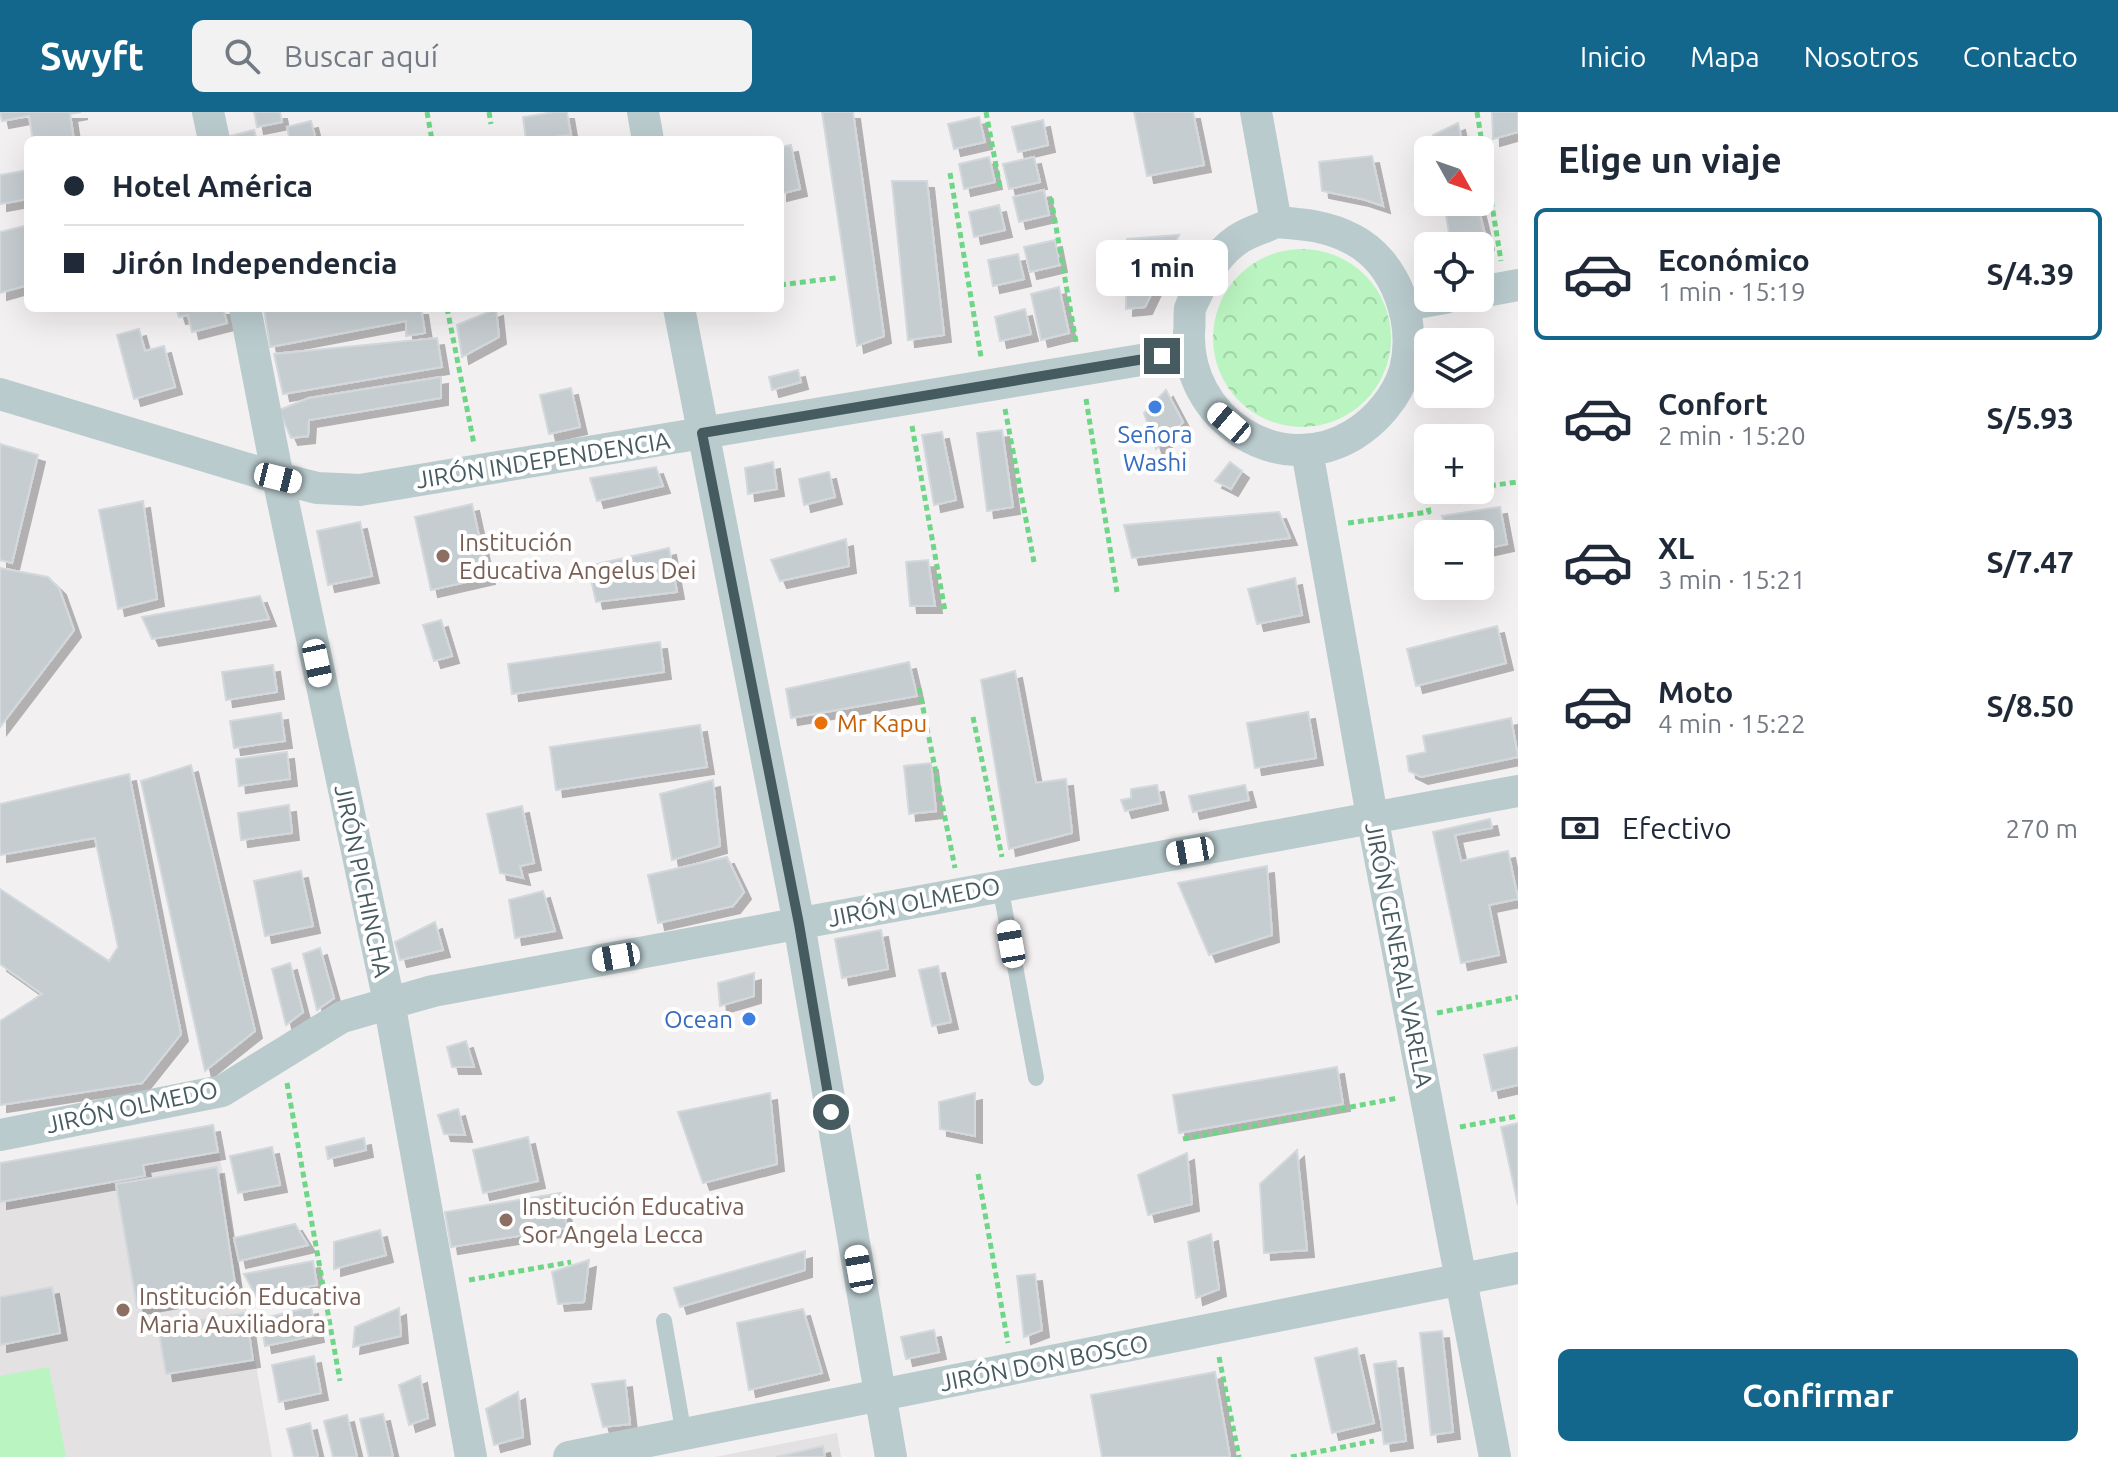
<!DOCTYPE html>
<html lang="es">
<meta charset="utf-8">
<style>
body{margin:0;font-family:Ubuntu,sans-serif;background:#f2f2f3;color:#1f2937;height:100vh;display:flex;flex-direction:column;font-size:30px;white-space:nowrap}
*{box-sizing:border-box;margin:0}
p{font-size:26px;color:#747a83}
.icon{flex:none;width:44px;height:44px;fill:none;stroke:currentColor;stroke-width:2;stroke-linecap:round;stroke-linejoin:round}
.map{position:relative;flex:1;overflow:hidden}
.sheet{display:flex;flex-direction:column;background:#fff;width:600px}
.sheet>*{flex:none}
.top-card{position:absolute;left:24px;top:24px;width:760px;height:176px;border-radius:12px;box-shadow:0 8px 32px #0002;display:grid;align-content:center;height:176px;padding:0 40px;background:#fff}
.needle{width:52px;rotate:130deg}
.buttons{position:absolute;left:1414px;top:24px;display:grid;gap:16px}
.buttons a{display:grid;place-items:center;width:80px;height:80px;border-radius:12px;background:#fff;box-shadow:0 8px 32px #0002;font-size:40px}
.end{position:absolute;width:36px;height:36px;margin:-18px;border:10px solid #465b60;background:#fff;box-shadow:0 0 0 4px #fff}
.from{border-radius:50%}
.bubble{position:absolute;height:56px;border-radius:12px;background:#fff;box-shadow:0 8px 32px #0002;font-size:26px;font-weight:700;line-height:56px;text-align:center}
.car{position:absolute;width:24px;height:48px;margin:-24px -12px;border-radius:10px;box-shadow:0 0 6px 2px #0007;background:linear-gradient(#fff 24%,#345 0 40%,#fff 0 76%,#345 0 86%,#fff 0)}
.top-card b{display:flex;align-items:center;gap:28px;height:76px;font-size:30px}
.top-card b+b{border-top:2px solid #e0e1e3}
.top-card i{width:20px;height:20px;background:#1f2937}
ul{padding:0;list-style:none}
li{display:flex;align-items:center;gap:24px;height:132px;margin:0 16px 12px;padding:0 24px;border:4px solid transparent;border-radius:12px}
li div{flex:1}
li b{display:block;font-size:30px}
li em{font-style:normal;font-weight:700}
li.current{border-color:#13678d}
li>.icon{width:72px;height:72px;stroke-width:1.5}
h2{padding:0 40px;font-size:36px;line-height:96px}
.pay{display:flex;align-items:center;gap:20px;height:88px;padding:0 40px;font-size:30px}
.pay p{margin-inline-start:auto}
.primary-button{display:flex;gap:16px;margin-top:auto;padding:16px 40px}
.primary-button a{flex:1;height:92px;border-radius:12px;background:#13678d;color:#fff;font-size:32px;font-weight:700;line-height:92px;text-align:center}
header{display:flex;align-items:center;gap:48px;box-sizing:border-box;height:112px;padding:0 40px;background:#13678d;color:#fff}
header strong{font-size:38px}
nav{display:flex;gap:44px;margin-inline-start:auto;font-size:28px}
.search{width:560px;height:72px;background:#f2f2f3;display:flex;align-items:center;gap:20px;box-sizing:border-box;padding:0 28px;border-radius:12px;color:#747a83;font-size:30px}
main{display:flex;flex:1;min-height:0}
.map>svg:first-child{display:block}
</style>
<header>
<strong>Swyft</strong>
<div class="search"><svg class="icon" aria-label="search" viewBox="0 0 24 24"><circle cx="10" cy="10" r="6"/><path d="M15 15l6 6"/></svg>Buscar aquí</div>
<nav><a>Inicio</a><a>Mapa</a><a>Nosotros</a><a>Contacto</a></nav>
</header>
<main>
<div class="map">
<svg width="1518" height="1345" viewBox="0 0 1518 1345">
<defs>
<pattern id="park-crowns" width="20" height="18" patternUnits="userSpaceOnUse" patternTransform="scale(2)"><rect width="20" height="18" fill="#baf4c0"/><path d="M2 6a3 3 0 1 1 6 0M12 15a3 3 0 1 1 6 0" fill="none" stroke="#a1d3a8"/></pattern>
<filter id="shadow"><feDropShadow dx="7" dy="7" stdDeviation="0" flood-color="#0004"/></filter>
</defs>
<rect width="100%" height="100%" fill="#f3f0f1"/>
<path fill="#e4e1e3" d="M 214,1012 L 272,1345 L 0,1345 L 0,1051 Z
M 837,1321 L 841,1345 L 715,1345 Z"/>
<path fill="#baf4c0" d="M 49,1255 L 66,1345 L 0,1345 L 0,1264 Z"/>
<path fill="url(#park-crowns)" d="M1213 226a89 89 0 1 1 178 0a89 89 0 1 1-178 0Z"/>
<path fill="#c6cdd0" stroke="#d3d8dc" stroke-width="2" filter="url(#shadow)" d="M 0,0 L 81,0 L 70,2 L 74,28 L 33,28 L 29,4 L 2,9 Z
M 254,0 L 280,0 L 282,10 L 257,15 Z
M 555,0 L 567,0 L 571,23 L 526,28 L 523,5 Z
M 822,0 L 853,0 L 884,224 L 857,234 Z
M 1134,0 L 1193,0 L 1204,53 L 1147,64 Z
M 1492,0 L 1518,0 L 1518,20 L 1493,27 Z
M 979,5 L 985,30 L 954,37 L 948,12 Z
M 1043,8 L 1048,33 L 1018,40 L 1012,15 Z
M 311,9 L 316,28 L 290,28 L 287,15 Z
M 1458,11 L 1464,38 L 1435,38 L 1433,23 Z
M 254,18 L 257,28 L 231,28 L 230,24 Z
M 791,33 L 800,77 L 780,82 L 780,35 Z
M 1372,44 L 1383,94 L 1362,87 L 1322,79 L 1319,50 Z
M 989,45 L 995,70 L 964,77 L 959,52 Z
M 1034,45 L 1040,70 L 1009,77 L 1003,52 Z
M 28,58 L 28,87 L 0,92 L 0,63 Z
M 892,69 L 927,69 L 944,223 L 908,228 Z
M 1044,78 L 1049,103 L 1019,110 L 1013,85 Z
M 1444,90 L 1477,90 L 1487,131 L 1479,134 L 1451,134 Z
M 999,93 L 1005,118 L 974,125 L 969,100 Z
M 28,113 L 28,173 L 0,181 L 0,120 Z
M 1179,123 L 1145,195 L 1126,197 L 1127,127 Z
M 1055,128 L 1060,153 L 1030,160 L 1024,135 Z
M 1018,142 L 1024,167 L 993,174 L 988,148 Z
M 1059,175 L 1069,221 L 1041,228 L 1031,182 Z
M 176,196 L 223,196 L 227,211 L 192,220 L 188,203 L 179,205 Z
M 264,196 L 421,196 L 425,221 L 406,224 L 406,209 L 270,235 Z
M 496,197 L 499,225 L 462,245 L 457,213 Z
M 1025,197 L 1031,222 L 1000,229 L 995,205 Z
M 139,217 L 145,239 L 164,234 L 175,275 L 134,287 L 117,223 Z
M 437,226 L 442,255 L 283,282 L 274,242 Z
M 798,258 L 801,270 L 772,278 L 769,265 Z
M 441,265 L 441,286 L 309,308 L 308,324 L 291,326 L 279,298 L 309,286 Z
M 571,276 L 580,315 L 549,322 L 540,283 Z
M 1166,278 L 1183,310 L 1156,337 L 1144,301 Z
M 1002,318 L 1013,395 L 987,399 L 977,321 Z
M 942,320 L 956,388 L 934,393 L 922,323 Z
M 0,332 L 38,343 L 12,451 L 0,448 Z
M 773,350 L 777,377 L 748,382 L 745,356 Z
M 1230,350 L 1242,359 L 1231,377 L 1215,369 Z
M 656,355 L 663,374 L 597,389 L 590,366 Z
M 829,360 L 835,385 L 804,393 L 799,367 Z
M 143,389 L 157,487 L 118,497 L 99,398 Z
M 472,392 L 488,465 L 431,478 L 415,405 Z
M 1500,395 L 1507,432 L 1480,438 L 1480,422 L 1449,422 L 1442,404 Z
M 1279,400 L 1290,426 L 1132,446 L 1124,413 Z
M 360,410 L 372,464 L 328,473 L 317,419 Z
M 846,427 L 849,454 L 780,469 L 771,448 Z
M 669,436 L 677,480 L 596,490 L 588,454 Z
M 928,448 L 935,494 L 910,494 L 906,450 Z
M 0,456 L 48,465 L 59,476 L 74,518 L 0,615 Z
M 1295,466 L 1302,503 L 1257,512 L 1248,477 Z
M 260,484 L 269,507 L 152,527 L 142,505 Z
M 441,508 L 452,544 L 434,549 L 423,513 Z
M 1497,514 L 1506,551 L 1416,574 L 1407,537 Z
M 660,530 L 664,560 L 512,582 L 508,552 Z
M 909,550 L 917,584 L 791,606 L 786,577 Z
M 273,553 L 277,580 L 226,588 L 222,560 Z
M 1015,559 L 1036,671 L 1066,667 L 1072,721 L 1009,737 L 981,568 Z
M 1308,600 L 1316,646 L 1255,656 L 1247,611 Z
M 281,601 L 285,629 L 234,636 L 230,609 Z
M 1511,606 L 1518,645 L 1421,665 L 1409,659 L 1407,644 L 1426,640 L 1423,624 Z
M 700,613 L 707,655 L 556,678 L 550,635 Z
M 287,640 L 290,667 L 239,674 L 236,647 Z
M 931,651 L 936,699 L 909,702 L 904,654 Z
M 191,653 L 255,919 L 205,959 L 141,669 Z
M 129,662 L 181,922 L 142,971 L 0,993 L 0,909 L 42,882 L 0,852 L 0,777 L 109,849 L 118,835 L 95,726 L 0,743 L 0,692 Z
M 713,668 L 720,734 L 672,748 L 660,682 Z
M 1157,673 L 1161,691 L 1125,699 L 1121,688 L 1131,686 L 1131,677 Z
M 1245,673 L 1249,688 L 1193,700 L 1189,684 Z
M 289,693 L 292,721 L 241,728 L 238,701 Z
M 522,694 L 534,751 L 520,754 L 523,766 L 500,761 L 487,702 Z
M 1490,707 L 1492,716 L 1455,723 L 1461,749 L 1508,739 L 1518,787 L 1489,793 L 1499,843 L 1461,851 L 1433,720 Z
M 727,745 L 744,780 L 733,794 L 658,811 L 648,763 Z
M 1267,754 L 1272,823 L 1209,843 L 1178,771 Z
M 301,759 L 313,814 L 265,824 L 254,769 Z
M 543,779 L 555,819 L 515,826 L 509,788 Z
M 435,810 L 443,838 L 400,848 L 395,830 Z
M 881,818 L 888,857 L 842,866 L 835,827 Z
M 320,836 L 334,886 L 317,898 L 303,842 Z
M 290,851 L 303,900 L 286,913 L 272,857 Z
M 938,854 L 951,910 L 932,914 L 919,858 Z
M 754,861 L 754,884 L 720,894 L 718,871 Z
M 466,929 L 474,955 L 452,955 L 447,935 Z
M 1518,935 L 1518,973 L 1492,979 L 1484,943 Z
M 1337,955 L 1343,992 L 1179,1021 L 1173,983 Z
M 770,981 L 777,1052 L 703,1071 L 678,1000 Z
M 975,981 L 975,1024 L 940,1017 L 939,990 Z
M 458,997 L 465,1023 L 444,1022 L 438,1003 Z
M 1518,1011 L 1518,1093 L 1501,1015 Z
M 213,1013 L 218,1040 L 143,1053 L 145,1064 L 0,1090 L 0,1051 Z
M 528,1025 L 538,1069 L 483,1081 L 473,1038 Z
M 364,1026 L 366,1038 L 328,1047 L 326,1035 Z
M 272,1035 L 280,1073 L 238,1081 L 230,1044 Z
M 1297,1038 L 1307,1138 L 1264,1141 L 1260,1072 Z
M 1187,1041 L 1192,1092 L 1148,1103 L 1138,1063 Z
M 217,1055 L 236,1178 L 137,1195 L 116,1072 Z
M 561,1081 L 567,1116 L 451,1135 L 445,1100 Z
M 295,1112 L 308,1133 L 239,1149 L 234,1126 Z
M 380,1118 L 386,1143 L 334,1157 L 334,1130 Z
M 1211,1122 L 1219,1177 L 1196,1186 L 1188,1130 Z
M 805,1139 L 805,1158 L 680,1195 L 674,1176 Z
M 589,1148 L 584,1190 L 558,1192 L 552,1160 Z
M 313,1149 L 317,1173 L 256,1184 L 244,1162 Z
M 1035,1162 L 1042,1218 L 1024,1225 L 1017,1164 Z
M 52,1175 L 60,1221 L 0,1233 L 0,1185 Z
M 311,1195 L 317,1223 L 265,1234 L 260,1207 Z
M 399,1196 L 401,1224 L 353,1235 L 355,1215 Z
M 803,1197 L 822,1261 L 749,1278 L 737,1211 Z
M 246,1201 L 253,1248 L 166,1262 L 158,1215 Z
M 934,1218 L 939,1240 L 906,1247 L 901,1225 Z
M 1442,1219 L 1453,1320 L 1431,1323 L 1420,1221 Z
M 1357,1236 L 1374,1311 L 1332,1321 L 1315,1246 Z
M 314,1244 L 321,1281 L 279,1290 L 272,1253 Z
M 1396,1249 L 1406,1329 L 1384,1332 L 1374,1252 Z
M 1215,1260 L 1230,1345 L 1102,1345 L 1091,1283 Z
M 420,1264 L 428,1306 L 409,1313 L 399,1273 Z
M 625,1268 L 630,1312 L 603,1315 L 592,1272 Z
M 518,1280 L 523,1325 L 494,1333 L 486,1297 Z
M 383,1302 L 393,1345 L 369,1345 L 360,1307 Z
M 347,1303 L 357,1345 L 333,1345 L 324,1309 Z
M 310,1311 L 318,1345 L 294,1345 L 287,1317 Z
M 823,1334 L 825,1345 L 776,1345 Z"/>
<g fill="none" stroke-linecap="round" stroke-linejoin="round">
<path stroke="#6ed686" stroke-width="5" stroke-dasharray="6 4" stroke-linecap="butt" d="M 427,0 L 432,28
M 489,0 L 491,12
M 986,0 L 1000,75
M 1477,0 L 1501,149
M 950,61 L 981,245
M 1051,86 L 1076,230
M 780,173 L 836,166
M 447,196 L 474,332
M 1086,287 L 1117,480
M 1005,297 L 1034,450
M 912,314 L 945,499
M 1480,375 L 1518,370
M 1348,411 L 1429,400 L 1426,383 L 1462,378
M 919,576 L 955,756
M 973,605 L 1002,745
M 1437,901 L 1518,885
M 287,971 L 340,1269
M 1460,1015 L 1518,1004
M 1183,1027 L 1398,986
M 978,1062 L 1008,1231
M 469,1168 L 571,1150
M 1219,1245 L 1239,1345
M 1291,1345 L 1374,1329"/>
<path stroke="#bacbce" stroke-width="16" d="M 1000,774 L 1036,966
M 664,1209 L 684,1323"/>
<path stroke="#bacbce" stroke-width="32" d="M 208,0 L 214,28
M 643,0 L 648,28
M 1256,0 L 1276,110
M 1276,110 C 1303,112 1328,114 1352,127 C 1397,150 1417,211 1405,258 C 1397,285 1376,309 1353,323 C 1278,368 1186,306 1189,221 C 1190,214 1189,204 1190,197 C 1192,190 1197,182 1200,175 C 1208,158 1221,139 1237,128 C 1248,120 1264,116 1276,110 Z
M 1480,180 L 1518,173
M 1405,193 L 1445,186
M 245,196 L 278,366 L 389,890 L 471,1345
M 679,196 L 799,812 L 891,1345
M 0,282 L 278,366 L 317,376 L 360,378 L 1189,240
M 1307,339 L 1372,704 L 1495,1345
M 0,1023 L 222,979 L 342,905 L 433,879 L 1518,679
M 569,1345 L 1518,1156"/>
</g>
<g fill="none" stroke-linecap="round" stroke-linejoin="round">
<path stroke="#465b60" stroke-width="10" d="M 831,1000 L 799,812 L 702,321 L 1162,244"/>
</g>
<g fill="#3f7fe0" stroke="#fff" stroke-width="3">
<circle cx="1155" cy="295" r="8"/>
<circle cx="749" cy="907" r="8"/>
</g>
<g fill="#8d6e63" stroke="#fff" stroke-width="3">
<circle cx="443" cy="444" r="8"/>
<circle cx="506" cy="1108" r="8"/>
<circle cx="123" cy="1198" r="8"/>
</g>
<circle fill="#e8710a" stroke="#fff" stroke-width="3" cx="821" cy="611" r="8"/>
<g text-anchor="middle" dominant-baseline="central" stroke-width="8" stroke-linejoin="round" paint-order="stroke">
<g font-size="24" fill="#366cbe" stroke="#fff">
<text x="1155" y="322">Señora<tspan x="1155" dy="28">Washi</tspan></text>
<text x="733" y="907" text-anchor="end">Ocean</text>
</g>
<g font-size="24" fill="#465b60" stroke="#fff">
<text transform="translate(543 348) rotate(-9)">JIRÓN INDEPENDENCIA</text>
<text transform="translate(363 769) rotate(78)">JIRÓN PICHINCHA</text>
<text transform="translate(914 790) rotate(-11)">JIRÓN OLMEDO</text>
<text transform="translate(1399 843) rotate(79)">JIRÓN GENERAL VARELA</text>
<text transform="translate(132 995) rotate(-12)">JIRÓN OLMEDO</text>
<text transform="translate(1044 1251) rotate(-11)">JIRÓN DON BOSCO</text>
</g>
<g font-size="24" fill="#785e54" stroke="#fff" text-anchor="start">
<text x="459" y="430">Institución<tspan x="459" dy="28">Educativa Angelus Dei</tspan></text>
<text x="522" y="1094">Institución Educativa<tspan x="522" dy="28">Sor Angela Lecca</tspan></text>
<text x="139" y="1184">Institución Educativa<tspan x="139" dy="28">Maria Auxiliadora</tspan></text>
</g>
<g font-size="24" fill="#c56008" stroke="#fff" text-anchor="start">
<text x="837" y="611">Mr Kapu</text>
</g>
</g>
</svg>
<div class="buttons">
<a><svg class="needle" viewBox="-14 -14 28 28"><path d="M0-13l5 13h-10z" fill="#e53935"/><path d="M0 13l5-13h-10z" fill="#747a83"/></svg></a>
<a><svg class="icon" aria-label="locate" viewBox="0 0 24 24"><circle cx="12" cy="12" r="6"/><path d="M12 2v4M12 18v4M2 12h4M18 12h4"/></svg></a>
<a><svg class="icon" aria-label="layers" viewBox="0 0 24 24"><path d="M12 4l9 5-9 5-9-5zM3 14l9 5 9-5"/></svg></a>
<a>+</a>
<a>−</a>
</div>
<i class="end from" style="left:831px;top:1000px"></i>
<i class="end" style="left:1162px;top:244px"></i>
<div class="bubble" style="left:1096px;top:128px;width:132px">1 min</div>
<i class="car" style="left:1229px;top:311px;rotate:310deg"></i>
<i class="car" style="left:278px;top:366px;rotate:104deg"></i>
<i class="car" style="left:317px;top:551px;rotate:168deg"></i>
<i class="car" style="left:1190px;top:739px;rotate:260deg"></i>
<i class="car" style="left:1011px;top:832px;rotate:350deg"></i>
<i class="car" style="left:616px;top:845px;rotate:260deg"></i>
<i class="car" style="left:859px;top:1157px;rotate:350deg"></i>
<div class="top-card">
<b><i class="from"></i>Hotel América</b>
<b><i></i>Jirón Independencia</b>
</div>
</div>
<section class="sheet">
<h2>Elige un viaje</h2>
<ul>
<li class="current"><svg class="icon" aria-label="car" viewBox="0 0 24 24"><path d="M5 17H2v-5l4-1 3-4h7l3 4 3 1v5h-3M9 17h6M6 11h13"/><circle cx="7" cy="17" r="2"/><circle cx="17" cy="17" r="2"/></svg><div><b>Económico</b><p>1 min · 15:19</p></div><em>S/4.39</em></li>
<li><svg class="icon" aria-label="car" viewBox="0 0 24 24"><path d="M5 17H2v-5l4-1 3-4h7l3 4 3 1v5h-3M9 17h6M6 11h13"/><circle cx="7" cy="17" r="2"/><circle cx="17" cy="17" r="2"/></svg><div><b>Confort</b><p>2 min · 15:20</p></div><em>S/5.93</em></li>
<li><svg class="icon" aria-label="car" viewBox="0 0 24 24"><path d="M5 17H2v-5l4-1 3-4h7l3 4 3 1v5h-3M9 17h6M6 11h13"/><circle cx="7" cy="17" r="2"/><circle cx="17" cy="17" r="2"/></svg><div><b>XL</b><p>3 min · 15:21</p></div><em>S/7.47</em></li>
<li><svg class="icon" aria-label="car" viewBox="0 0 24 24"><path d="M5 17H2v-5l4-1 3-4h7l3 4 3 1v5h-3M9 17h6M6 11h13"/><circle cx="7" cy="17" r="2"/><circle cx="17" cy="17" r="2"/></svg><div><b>Moto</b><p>4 min · 15:22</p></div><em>S/8.50</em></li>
</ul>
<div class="pay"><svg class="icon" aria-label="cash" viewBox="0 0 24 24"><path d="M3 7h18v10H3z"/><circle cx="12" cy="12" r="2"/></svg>Efectivo<p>270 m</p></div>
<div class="primary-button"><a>Confirmar</a></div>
</section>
</main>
